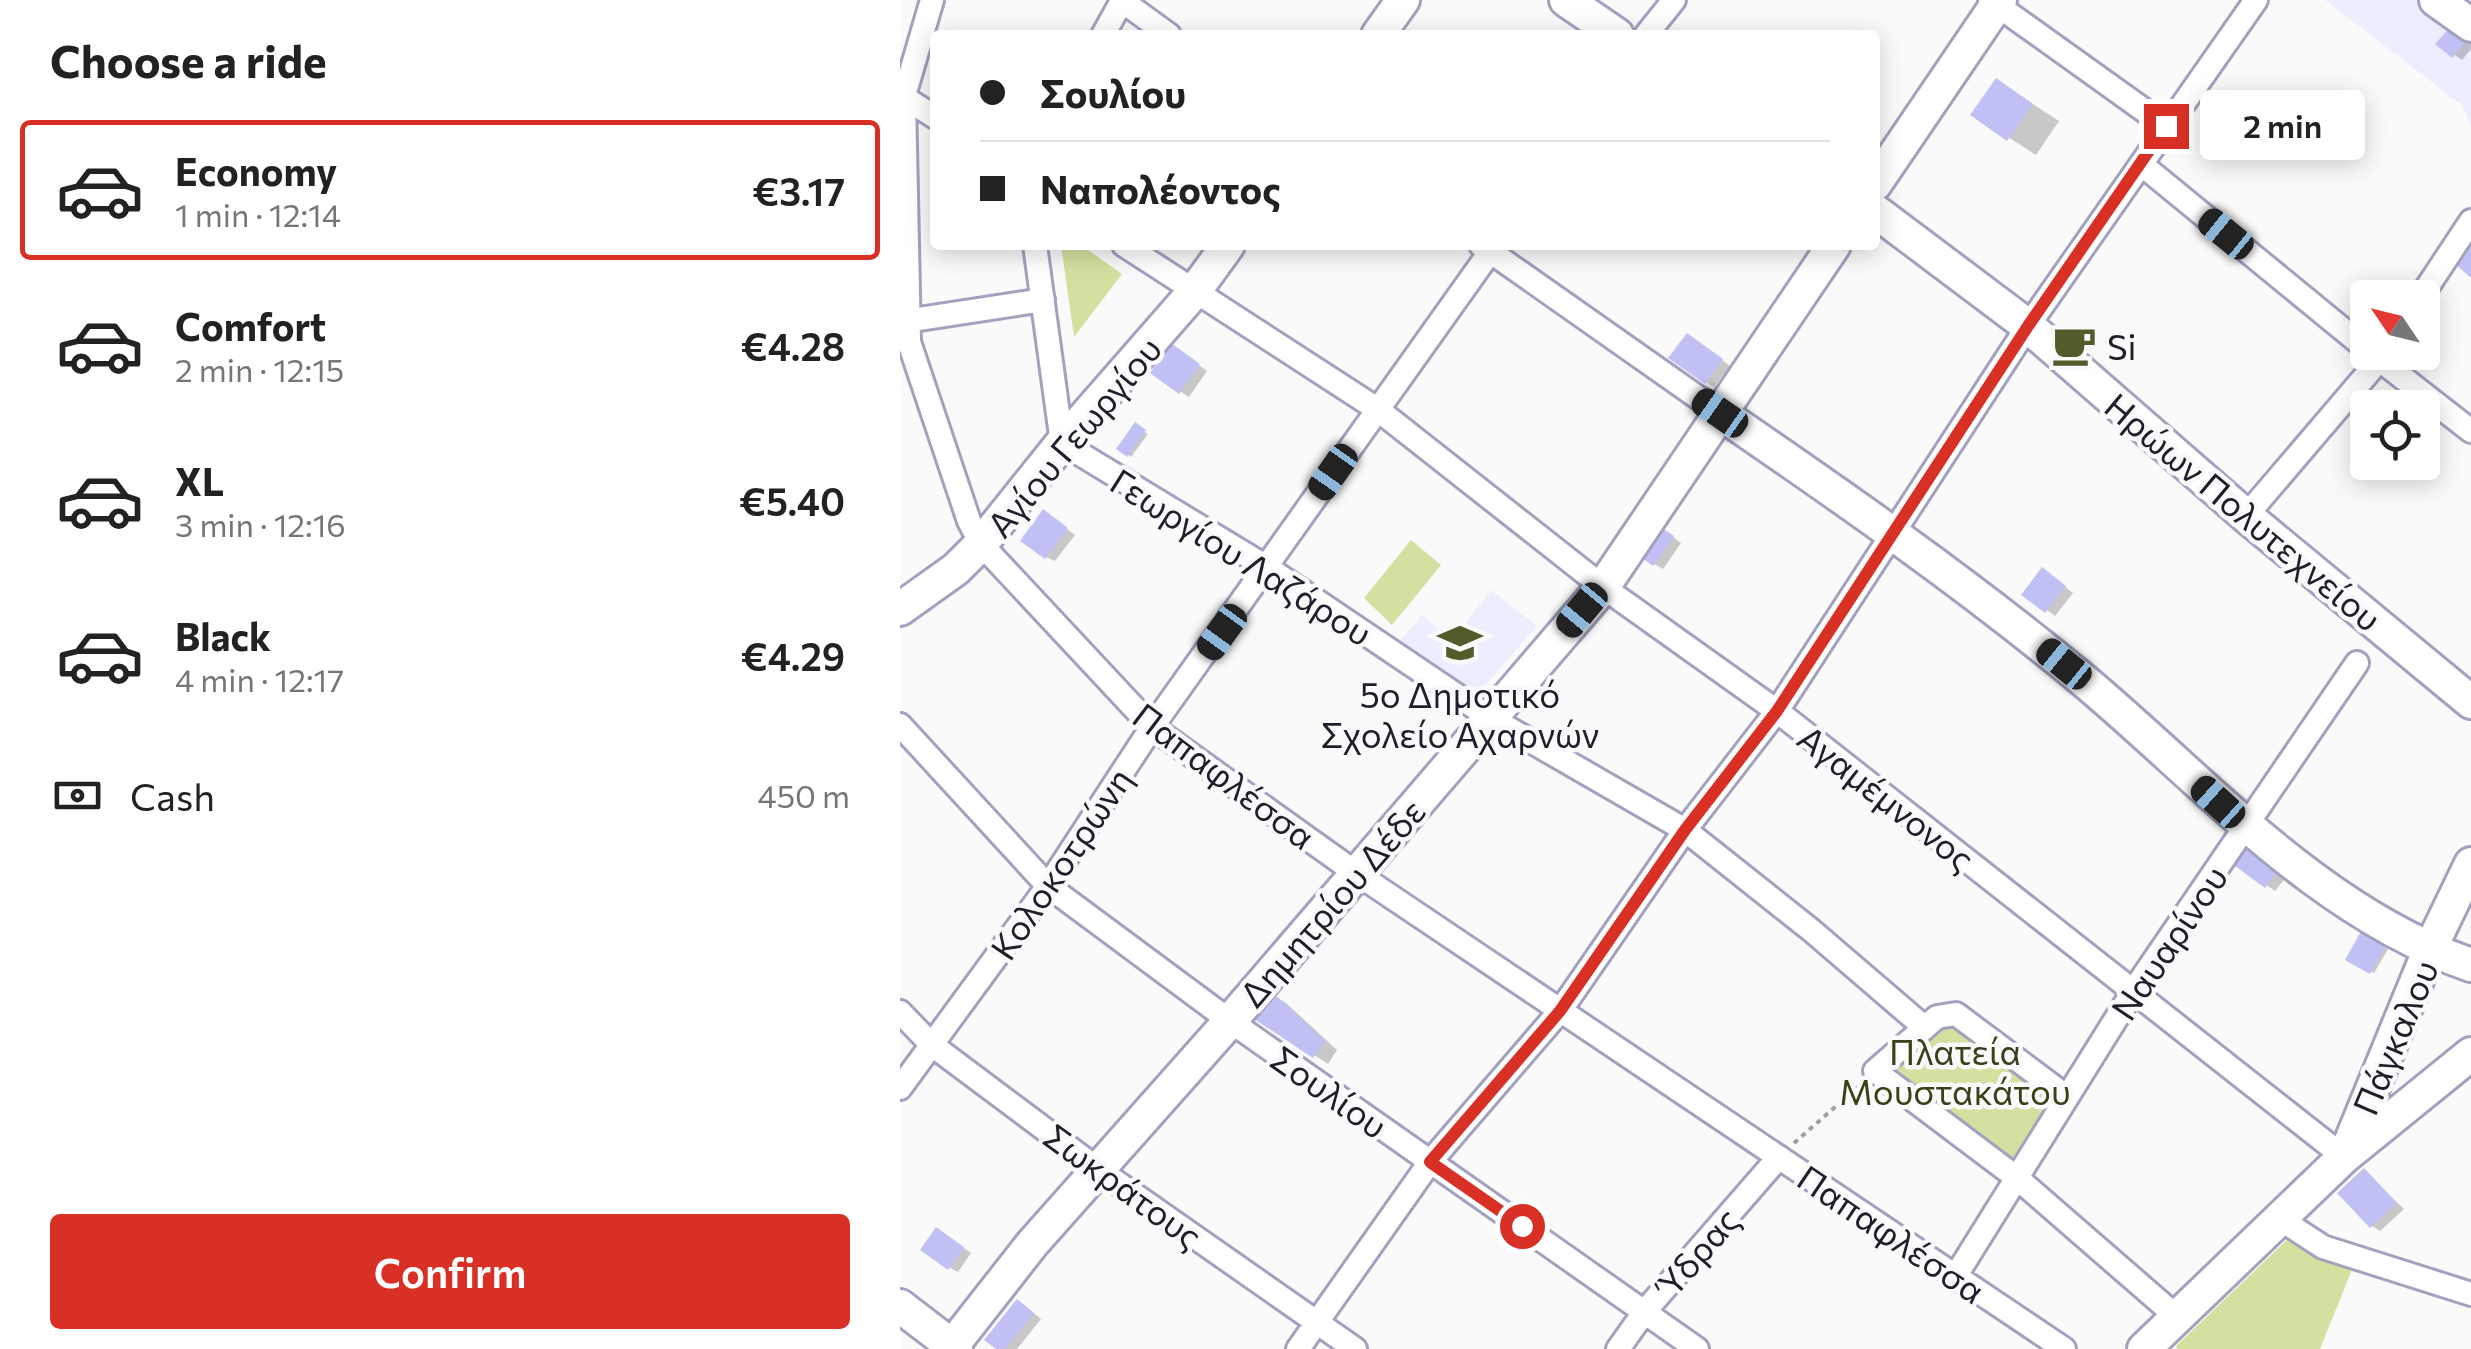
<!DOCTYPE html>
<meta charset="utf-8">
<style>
body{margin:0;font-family:Commissioner,sans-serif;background:#f6f6f6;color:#222;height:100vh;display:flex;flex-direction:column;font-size:38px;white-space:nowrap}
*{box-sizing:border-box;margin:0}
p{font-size:32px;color:#767676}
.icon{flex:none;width:55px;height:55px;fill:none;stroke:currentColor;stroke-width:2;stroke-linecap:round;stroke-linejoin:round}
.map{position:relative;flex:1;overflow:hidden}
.drawer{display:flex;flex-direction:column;background:#fff;width:900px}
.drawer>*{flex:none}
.guide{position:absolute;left:30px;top:30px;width:950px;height:220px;border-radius:10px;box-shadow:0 5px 25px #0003;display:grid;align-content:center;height:220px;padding:0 50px;background:#fff}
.needle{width:65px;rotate:305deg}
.controls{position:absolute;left:1450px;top:280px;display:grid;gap:20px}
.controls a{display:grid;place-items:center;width:90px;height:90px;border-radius:10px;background:#fff;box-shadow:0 5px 25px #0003;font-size:50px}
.end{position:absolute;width:45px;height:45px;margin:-22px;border:12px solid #d93025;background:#fff;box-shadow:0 0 0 5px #fff}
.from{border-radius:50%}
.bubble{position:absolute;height:70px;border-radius:10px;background:#fff;box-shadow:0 5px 25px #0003;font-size:32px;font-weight:600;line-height:70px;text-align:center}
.car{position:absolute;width:30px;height:60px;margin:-30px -15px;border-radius:12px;box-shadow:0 0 8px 2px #0007;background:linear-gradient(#222 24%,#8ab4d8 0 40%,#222 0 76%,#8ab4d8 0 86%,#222 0)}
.guide b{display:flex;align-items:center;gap:35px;height:95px;font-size:38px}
.guide b+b{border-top:2px solid #e0e0e0}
.guide i{width:25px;height:25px;background:#222}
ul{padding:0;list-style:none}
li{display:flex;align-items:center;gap:30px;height:140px;margin:0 20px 15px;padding:0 30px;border:5px solid transparent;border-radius:10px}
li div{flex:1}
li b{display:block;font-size:38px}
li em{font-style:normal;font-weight:600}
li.selected{border-color:#d93025}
li>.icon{width:90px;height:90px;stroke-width:1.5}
h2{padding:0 50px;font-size:45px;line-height:120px}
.pay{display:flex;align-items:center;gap:25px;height:110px;padding:0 50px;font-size:38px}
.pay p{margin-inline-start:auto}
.button{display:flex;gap:20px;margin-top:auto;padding:20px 50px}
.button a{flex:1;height:115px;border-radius:10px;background:#d93025;color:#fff;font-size:40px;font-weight:600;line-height:115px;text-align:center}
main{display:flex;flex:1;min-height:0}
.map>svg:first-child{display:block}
</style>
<main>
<section class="drawer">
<h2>Choose a ride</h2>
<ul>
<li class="selected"><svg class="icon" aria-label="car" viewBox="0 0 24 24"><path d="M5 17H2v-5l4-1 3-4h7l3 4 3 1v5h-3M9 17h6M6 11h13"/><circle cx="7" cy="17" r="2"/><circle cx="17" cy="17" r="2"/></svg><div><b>Economy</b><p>1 min · 12:14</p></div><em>€3.17</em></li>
<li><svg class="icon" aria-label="car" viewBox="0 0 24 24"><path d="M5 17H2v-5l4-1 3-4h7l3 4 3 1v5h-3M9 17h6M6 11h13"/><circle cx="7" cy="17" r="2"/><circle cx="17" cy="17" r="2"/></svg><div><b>Comfort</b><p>2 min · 12:15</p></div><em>€4.28</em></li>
<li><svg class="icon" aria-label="car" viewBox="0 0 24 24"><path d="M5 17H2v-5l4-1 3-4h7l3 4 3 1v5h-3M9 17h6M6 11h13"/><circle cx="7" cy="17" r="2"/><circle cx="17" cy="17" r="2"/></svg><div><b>XL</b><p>3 min · 12:16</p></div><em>€5.40</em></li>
<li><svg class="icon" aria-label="car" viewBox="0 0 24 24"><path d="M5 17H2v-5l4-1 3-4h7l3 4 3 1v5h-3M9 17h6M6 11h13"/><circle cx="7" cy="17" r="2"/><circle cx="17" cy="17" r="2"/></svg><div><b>Black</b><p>4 min · 12:17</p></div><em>€4.29</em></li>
</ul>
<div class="pay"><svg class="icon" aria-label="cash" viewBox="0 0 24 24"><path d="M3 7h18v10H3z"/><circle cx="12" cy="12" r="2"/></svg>Cash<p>450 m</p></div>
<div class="button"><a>Confirm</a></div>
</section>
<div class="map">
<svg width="1571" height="1349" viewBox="0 0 1571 1349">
<rect width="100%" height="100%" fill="#fafafa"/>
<path fill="#edeefd" d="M 1425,0 L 1571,0 L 1571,128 L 1563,106 Z
M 591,590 L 637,626 L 578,694 L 561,682 L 557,687 L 497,644 L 522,615 L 551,641 Z"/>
<path fill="#d2e1a0" d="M 161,245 L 181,245 L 222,274 L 174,337 Z
M 511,540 L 541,565 L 492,625 L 464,598 Z
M 1061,1021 L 1157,1100 L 1108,1164 L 988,1071 L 1039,1026 Z
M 1390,1237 L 1416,1258 L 1453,1267 L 1420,1349 L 1277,1349 L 1276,1346 Z"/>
<path fill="#0003" d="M 1571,36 L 1571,49 L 1562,60 L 1539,44 Z
M 1097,81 L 1159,121 L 1136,155 L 1074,115 Z
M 796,341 L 830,366 L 814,387 L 806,382 Z
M 280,352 L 307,371 L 289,397 L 281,392 Z
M 235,426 L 248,434 L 231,457 L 219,448 Z
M 152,518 L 175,535 L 155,561 L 146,557 Z
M 769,534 L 781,543 L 763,569 L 754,564 Z
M 1151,575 L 1173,593 L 1155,616 L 1125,594 Z
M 1330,859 L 1390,872 L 1375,891 Z
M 1465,929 L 1491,944 L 1474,973 L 1448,959 Z
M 373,995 L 386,1003 L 437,1050 L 428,1064 L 355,1016 Z
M 1464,1171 L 1504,1209 L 1480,1231 L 1472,1226 Z
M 45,1235 L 71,1253 L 58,1272 L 50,1268 Z
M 126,1307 L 141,1319 L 117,1349 L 100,1349 Z"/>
<path fill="#c0c0f4" d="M 1555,22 L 1570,35 L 1552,58 L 1535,44 Z
M 1096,78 L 1133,104 L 1107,141 L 1070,115 Z
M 1571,235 L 1571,278 L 1553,262 Z
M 787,333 L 823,359 L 805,384 L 768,358 Z
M 271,343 L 300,364 L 279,394 L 250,373 Z
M 235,422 L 246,430 L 227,457 L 216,449 Z
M 143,509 L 168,528 L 145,559 L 120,541 Z
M 759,526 L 774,536 L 753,566 L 739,556 Z
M 1142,567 L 1166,586 L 1145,613 L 1121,595 Z
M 1344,836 L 1383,865 L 1365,888 L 1327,860 Z
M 1464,926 L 1489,940 L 1470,974 L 1445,960 Z
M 372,992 L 425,1041 L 413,1058 L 351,1017 Z
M 1464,1168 L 1497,1203 L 1470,1228 L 1437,1193 Z
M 36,1227 L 64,1247 L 48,1270 L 20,1250 Z
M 117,1299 L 134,1313 L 105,1349 L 96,1349 L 84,1340 Z"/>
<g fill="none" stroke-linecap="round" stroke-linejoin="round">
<g stroke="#a2a2bf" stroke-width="28">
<path id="street" d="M 32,0 L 4,96 L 9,342 L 69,521 L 81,544 L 252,727 L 456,873 L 1164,1349
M 221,0 L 269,35
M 1090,0 L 1266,126
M 203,35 L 222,1
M 746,35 L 774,0
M 0,95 L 35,117
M 1241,164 L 1468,350
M 135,245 L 162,443 L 368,568 L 589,717 L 785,830 L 911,930 L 1024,1027
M 224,245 L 477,409 L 703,587 L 877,711 L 1444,1157
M 581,245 L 820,413
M 1520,298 L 1571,221
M 0,322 L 143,300
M 1471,353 L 1571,431
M 1346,516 L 1486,352
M 0,725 L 148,886 L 330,1021 L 797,1349
M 0,1012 L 32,1045 L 199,1170 L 455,1349
M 0,1088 L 148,886 L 252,727 L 595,245
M 1167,1097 L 1056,1014 L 1037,1017 L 975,1071 L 1117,1178 L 1277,1317
M 1380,1219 L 1423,1247 L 1571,1294
M 1055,1277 L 1234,990 L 1457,663
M 398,1349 L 530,1162 L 660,1011 L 785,830 L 877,711 L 1128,326 L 1356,0
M 718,1349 L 745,1311 L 879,1157"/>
</g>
<g stroke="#a2a2bf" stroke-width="38">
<path id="secondary" d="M 666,0 L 717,35
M 1536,0 L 1571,25
M 478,35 L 503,0
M 975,184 L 1100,0
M 975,211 L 1128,326 L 1346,516 L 1571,702
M 820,413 C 944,498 1066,583 1182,679 C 1303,780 1417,912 1571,965
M 0,609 L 56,569 L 81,544 L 162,443 L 294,292 L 328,245
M 1446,1153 L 1529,951 L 1571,864
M 0,1306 L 56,1349
M 52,1346 L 132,1244 L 330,1021 L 703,587 L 934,245
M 1244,1349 L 1444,1157 L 1571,1054"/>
</g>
<path stroke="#9f9ea3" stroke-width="4" stroke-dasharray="5 5" stroke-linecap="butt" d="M 894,1143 L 958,1087"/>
<use href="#street" stroke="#fff" stroke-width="22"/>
<use href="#secondary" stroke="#fff" stroke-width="32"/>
</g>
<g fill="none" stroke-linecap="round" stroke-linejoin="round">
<path stroke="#d93025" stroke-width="12" d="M 622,1226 L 530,1162 L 660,1011 L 785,830 L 877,711 L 1128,326 L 1266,126"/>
</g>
<defs>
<g id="cafe-bare" transform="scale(3.45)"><path d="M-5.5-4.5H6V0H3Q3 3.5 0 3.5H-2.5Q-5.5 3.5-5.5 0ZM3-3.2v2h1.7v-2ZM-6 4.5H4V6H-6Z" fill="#525c2b" stroke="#fafafa" stroke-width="2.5" paint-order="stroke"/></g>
<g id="school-bare" transform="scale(3.45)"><path d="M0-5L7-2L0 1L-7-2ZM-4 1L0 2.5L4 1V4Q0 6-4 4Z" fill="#525c2b" stroke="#fafafa" stroke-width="2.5" paint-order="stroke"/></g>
</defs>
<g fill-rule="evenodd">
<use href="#cafe-bare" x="1174" y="345"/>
<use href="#school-bare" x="560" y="643"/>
</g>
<g text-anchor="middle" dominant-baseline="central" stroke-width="9" stroke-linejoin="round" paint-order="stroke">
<g font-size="35" fill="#1f1e2a" stroke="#fafafa" text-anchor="start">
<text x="1207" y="345">Si</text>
<text x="560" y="693" text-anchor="middle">5ο Δημοτικό<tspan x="560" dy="40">Σχολείο Αχαρνών</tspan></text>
</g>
<g font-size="35" fill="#1f1e2a" stroke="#fafafa">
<text transform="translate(173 436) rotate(-50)">Αγίου Γεωργίου</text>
<text transform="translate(1344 511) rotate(40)">Ηρώων Πολυτεχνείου</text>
<text transform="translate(342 556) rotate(32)">Γεωργίου Λαζάρου</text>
<text transform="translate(325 775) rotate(37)">Παπαφλέσσα</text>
<text transform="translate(987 797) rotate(38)">Αγαμέμνονος</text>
<text transform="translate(160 863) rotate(-56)">Κολοκοτρώνη</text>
<text transform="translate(431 902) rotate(-49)">Δημητρίου Δέδε</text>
<text transform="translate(1268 942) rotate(-56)">Ναυαρίνου</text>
<text transform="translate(1494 1037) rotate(-67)">Πάγκαλου</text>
<text transform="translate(430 1091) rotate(35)">Σουλίου</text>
<text transform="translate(224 1185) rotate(36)">Σωκράτους</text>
<text transform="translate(992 1233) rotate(34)">Παπαφλέσσα</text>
<text transform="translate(797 1251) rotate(-49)">Ύδρας</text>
</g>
<g font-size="35" fill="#394119" stroke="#fafafa">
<text x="1055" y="1050">Πλατεία<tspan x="1055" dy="40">Μουστακάτου</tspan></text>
</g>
</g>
</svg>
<div class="controls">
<a><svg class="needle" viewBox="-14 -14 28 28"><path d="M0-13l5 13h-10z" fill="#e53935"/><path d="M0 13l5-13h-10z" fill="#767676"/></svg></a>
<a><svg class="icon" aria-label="locate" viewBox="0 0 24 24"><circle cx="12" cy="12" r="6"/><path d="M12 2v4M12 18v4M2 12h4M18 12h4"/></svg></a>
</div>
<i class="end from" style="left:622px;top:1226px"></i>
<i class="end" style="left:1266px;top:126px"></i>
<div class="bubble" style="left:1300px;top:90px;width:165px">2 min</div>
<i class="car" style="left:1326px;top:234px;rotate:309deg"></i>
<i class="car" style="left:820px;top:413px;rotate:305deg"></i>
<i class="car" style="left:433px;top:472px;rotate:215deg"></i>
<i class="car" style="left:682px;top:610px;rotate:220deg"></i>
<i class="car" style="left:322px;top:632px;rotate:216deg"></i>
<i class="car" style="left:1164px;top:664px;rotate:309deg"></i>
<i class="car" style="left:1318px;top:802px;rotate:312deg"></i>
<div class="guide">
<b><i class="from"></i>Σουλίου</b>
<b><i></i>Ναπολέοντος</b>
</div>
</div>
</main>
